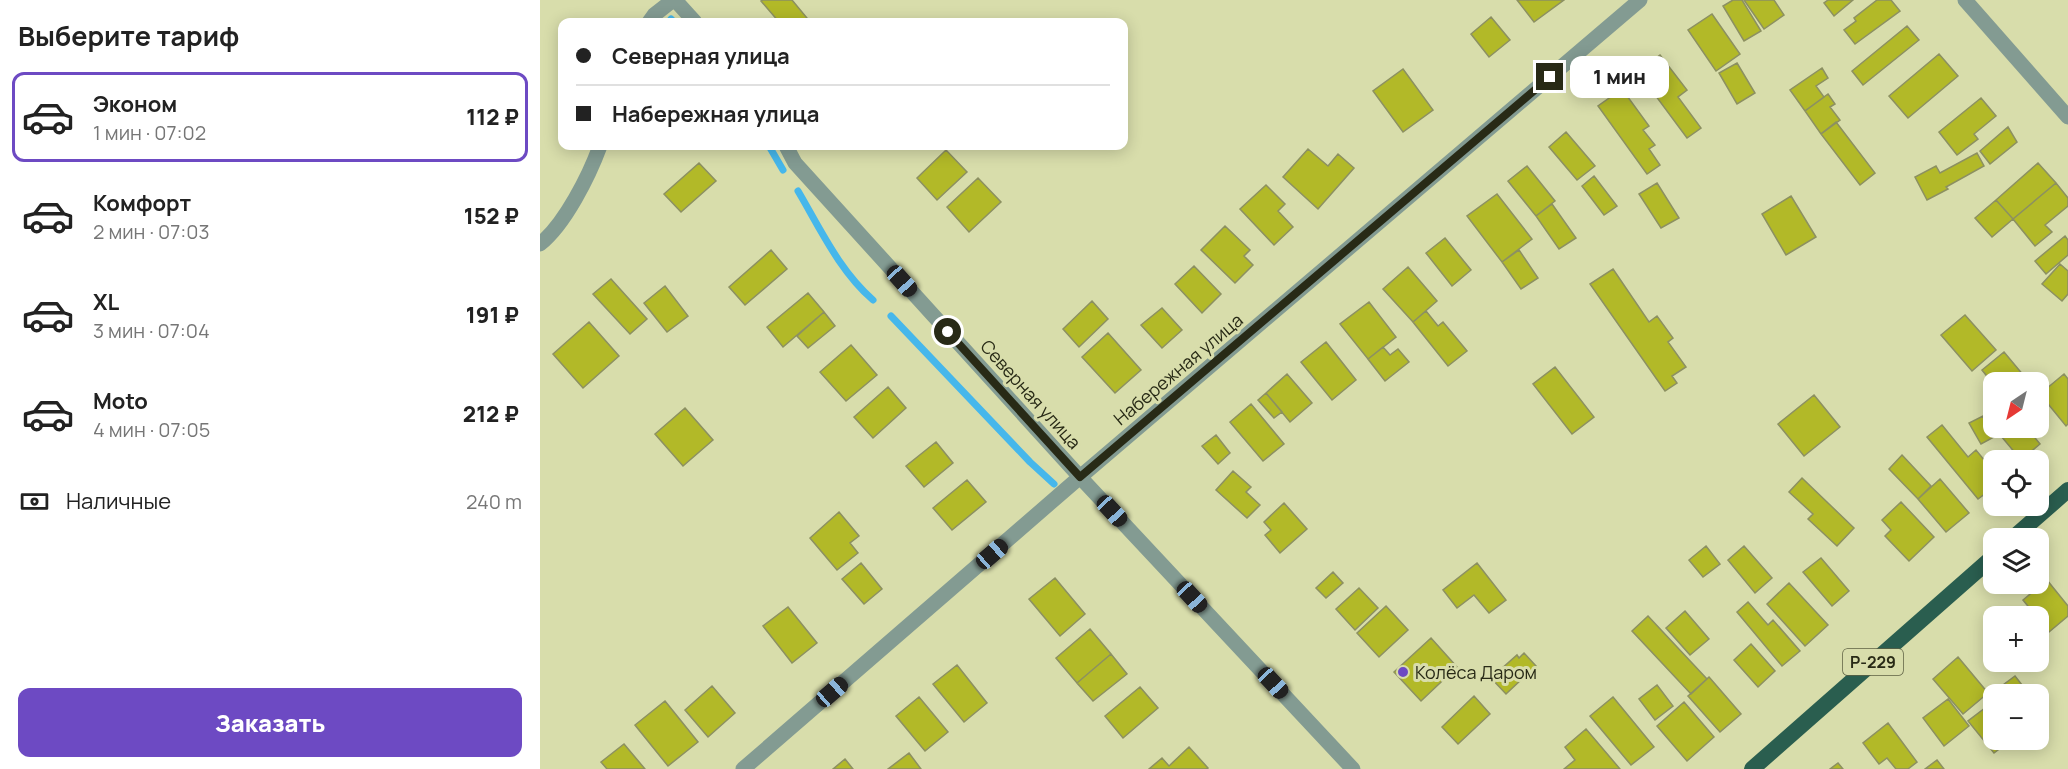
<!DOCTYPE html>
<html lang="ru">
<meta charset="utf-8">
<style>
body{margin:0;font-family:Manrope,sans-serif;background:#f6f6f6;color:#222;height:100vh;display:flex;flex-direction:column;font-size:22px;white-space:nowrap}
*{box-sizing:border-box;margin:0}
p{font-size:20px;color:#767676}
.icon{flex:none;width:33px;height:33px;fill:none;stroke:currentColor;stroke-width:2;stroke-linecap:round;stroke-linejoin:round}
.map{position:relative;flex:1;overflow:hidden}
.panel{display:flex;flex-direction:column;background:#fff;width:540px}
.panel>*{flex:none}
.banner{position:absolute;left:18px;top:18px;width:570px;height:132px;border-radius:12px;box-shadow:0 3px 15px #0003;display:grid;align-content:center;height:132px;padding:0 18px;background:#fff}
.needle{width:39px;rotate:215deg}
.fabs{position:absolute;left:1443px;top:372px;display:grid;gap:12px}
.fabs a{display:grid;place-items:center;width:66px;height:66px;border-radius:12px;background:#fff;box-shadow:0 3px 15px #0003;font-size:30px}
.end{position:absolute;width:27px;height:27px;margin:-14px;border:8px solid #282a16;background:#fff;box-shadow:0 0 0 3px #fff}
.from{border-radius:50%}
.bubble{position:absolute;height:42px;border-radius:12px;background:#fff;box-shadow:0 3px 15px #0003;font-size:20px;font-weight:800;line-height:42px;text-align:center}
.car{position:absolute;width:18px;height:36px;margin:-18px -9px;border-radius:8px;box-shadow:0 0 4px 2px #0007;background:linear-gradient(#222 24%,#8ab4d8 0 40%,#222 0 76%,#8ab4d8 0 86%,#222 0)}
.banner b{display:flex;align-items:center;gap:21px;height:57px;font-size:22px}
.banner b+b{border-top:2px solid #e0e0e0}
.banner i{width:15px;height:15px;background:#222}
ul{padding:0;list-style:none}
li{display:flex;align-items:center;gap:18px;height:90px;margin:0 12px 9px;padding:0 6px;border:3px solid transparent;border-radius:12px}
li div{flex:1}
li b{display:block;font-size:22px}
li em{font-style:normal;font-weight:800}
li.selected{border-color:#6d4ac3}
li>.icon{width:54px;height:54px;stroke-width:1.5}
h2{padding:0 18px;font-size:27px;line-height:72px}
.pay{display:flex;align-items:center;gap:15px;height:66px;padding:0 18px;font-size:22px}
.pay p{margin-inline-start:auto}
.action{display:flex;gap:12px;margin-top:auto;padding:12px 18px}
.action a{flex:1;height:69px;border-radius:12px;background:#6d4ac3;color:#fff;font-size:24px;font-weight:800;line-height:69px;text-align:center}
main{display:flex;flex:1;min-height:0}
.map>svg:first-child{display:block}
</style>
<main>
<section class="panel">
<h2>Выберите тариф</h2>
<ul>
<li class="selected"><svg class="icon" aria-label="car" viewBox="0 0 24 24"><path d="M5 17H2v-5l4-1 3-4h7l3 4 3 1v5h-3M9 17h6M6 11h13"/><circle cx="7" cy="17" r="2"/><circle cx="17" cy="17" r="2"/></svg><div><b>Эконом</b><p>1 мин · 07:02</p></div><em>112 ₽</em></li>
<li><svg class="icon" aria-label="car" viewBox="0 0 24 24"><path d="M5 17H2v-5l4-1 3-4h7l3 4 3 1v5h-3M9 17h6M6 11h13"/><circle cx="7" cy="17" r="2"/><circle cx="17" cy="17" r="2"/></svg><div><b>Комфорт</b><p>2 мин · 07:03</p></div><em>152 ₽</em></li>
<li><svg class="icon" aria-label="car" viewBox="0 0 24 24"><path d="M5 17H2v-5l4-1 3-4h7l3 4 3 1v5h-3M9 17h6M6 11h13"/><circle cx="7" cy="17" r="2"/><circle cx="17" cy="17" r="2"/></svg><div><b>XL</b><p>3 мин · 07:04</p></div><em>191 ₽</em></li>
<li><svg class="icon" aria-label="car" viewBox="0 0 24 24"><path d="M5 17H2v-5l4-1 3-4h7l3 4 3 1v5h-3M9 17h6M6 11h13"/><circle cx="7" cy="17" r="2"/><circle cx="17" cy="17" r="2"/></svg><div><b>Moto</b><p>4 мин · 07:05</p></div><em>212 ₽</em></li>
</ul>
<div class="pay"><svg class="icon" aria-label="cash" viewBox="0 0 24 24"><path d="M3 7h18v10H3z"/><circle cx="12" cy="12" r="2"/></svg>Наличные<p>240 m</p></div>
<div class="action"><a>Заказать</a></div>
</section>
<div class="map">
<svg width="1528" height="769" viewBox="0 0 1528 769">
<rect width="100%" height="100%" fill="#d8ddab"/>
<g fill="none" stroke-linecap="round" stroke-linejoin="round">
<path stroke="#46b7eb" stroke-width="7" d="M 131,19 L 134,22
M 229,146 L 243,170
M 258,191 C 281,230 299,270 333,300
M 351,316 L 490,462 L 514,484"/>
</g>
<path fill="#b2b928" stroke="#8c9061" stroke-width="1.5" d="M 223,0 L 252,0 L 267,18 L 261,22 L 239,22 L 221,1 Z
M 977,0 L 1024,0 L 994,22 Z
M 1193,0 L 1202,0 L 1221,31 L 1204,41 L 1183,6 Z
M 1204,0 L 1234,0 L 1244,15 L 1224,29 Z
M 1288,0 L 1313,0 L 1294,16 L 1284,3 Z
M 1337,0 L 1351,0 L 1360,11 L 1315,44 L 1304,30 L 1316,21 L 1314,18 Z
M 1172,14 L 1200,54 L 1176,71 L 1148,30 Z
M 951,17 L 970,40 L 949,57 L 931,34 Z
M 1367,26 L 1379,40 L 1323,85 L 1312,71 Z
M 1399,54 L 1418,76 L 1368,118 L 1349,96 Z
M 1120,55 L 1147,90 L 1138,97 L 1161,128 L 1147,138 L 1098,72 Z
M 1197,63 L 1215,93 L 1197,104 L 1179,73 Z
M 1282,68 L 1288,78 L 1276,86 L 1284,97 L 1265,111 L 1250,90 Z
M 863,69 L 893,110 L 863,132 L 833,91 Z
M 1082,89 L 1109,126 L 1103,130 L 1115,145 L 1109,149 L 1120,165 L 1107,174 L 1058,106 Z
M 1288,94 L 1295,104 L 1290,107 L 1300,120 L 1281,134 L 1265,111 Z
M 1441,98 L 1456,116 L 1434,134 L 1438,139 L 1417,155 L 1399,132 Z
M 1296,122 L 1335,173 L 1320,185 L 1281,134 Z
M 1468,127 L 1477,142 L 1450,164 L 1440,151 Z
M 1026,132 L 1055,166 L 1037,180 L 1009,147 Z
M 768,149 L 788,166 L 798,154 L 814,168 L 778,209 L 743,177 Z
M 406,150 L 427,172 L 397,200 L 377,178 Z
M 1437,153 L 1444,166 L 1406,187 L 1408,189 L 1387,200 L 1375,177 L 1396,166 L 1400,173 Z
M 159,163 L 176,181 L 141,212 L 124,194 Z
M 1498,163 L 1516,183 L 1473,219 L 1456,200 Z
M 987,166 L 1015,201 L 996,216 L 968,181 Z
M 1054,176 L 1077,206 L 1064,215 L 1042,186 Z
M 438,178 L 461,202 L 429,232 L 407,207 Z
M 1117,183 L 1139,218 L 1121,228 L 1099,194 Z
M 1516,183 L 1528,198 L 1528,206 L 1505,225 L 1512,232 L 1495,246 L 1473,219 Z
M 726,185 L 745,204 L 738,211 L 753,227 L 734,245 L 700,209 Z
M 957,194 L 992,239 L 962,262 L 927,216 Z
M 1251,196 L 1276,237 L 1246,255 L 1222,214 Z
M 1456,200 L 1473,219 L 1452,237 L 1435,218 Z
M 1012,204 L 1036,238 L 1019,249 L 996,216 Z
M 685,226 L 710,250 L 704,256 L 713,265 L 695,283 L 661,250 Z
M 1525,236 L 1528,240 L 1528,255 L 1506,274 L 1495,261 Z
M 905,238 L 931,270 L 912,286 L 886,253 Z
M 231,250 L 247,269 L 205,305 L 189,287 Z
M 979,250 L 998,278 L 981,289 L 962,262 Z
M 1520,264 L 1528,271 L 1528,294 L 1522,301 L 1502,284 Z
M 654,266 L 681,294 L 662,313 L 635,284 Z
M 868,267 L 897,301 L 873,322 L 843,289 Z
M 1073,269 L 1109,322 L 1117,316 L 1133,338 L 1128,342 L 1146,367 L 1132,376 L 1137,383 L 1125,391 L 1050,284 Z
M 71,279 L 107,319 L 90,334 L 53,294 Z
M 125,286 L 148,316 L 127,332 L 104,303 Z
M 268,293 L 284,312 L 243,347 L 227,327 Z
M 552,301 L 568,319 L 539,347 L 523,329 Z
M 829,302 L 856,337 L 828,359 L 800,324 Z
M 622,308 L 642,330 L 622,348 L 601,325 Z
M 886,311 L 898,326 L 903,322 L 927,351 L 908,366 L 873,322 Z
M 284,312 L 295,326 L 268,348 L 257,336 Z
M 1425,315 L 1456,350 L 1432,371 L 1401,335 Z
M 49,322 L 79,356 L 43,388 L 13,354 Z
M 568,333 L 601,370 L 575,393 L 542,357 Z
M 786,342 L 816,380 L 792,400 L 761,362 Z
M 311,345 L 337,375 L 306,401 L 280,372 Z
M 843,347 L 850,355 L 858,349 L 869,362 L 845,381 L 828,359 Z
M 1464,352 L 1489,382 L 1460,381 L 1454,382 L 1454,385 L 1442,370 Z
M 1015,367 L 1054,417 L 1032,434 L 993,384 Z
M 747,374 L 772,403 L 750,422 L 726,393 Z
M 1524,374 L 1528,379 L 1528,424 L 1526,426 L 1500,394 Z
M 348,387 L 366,408 L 333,438 L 314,417 Z
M 726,393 L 742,412 L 734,418 L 718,400 Z
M 1274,395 L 1300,427 L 1264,456 L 1238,424 Z
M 711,404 L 744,444 L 723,461 L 690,422 Z
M 145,408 L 173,440 L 143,466 L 115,434 Z
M 1443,416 L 1454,437 L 1441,444 L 1429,423 Z
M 1402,425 L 1428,457 L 1436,450 L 1454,472 L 1454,487 L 1438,499 L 1387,437 Z
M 1458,428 L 1487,428 L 1500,444 L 1481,460 L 1456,430 Z
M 676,435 L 690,453 L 678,464 L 662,446 Z
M 396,442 L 413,463 L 384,487 L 366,466 Z
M 1362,455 L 1391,486 L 1378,499 L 1349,469 Z
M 693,471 L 711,487 L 706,492 L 720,505 L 707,518 L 676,490 Z
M 1262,478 L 1314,528 L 1297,546 L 1268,519 L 1273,514 L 1249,492 Z
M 1400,479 L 1429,513 L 1406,532 L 1378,499 Z
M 427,480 L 446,502 L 412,530 L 393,508 Z
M 1361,502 L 1394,537 L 1369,561 L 1345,536 L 1351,530 L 1342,520 Z
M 744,503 L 767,529 L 740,553 L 725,535 L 731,530 L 724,522 Z
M 299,512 L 319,536 L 310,543 L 318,553 L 297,570 L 270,538 Z
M 1166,546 L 1180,564 L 1163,577 L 1149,560 Z
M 1204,546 L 1232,578 L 1215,593 L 1188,560 Z
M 1281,558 L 1309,591 L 1292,606 L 1263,572 Z
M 321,563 L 342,589 L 324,604 L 302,579 Z
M 937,563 L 966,600 L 949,613 L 934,595 L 917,608 L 903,590 Z
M 793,572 L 803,583 L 786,598 L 776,588 Z
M 515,578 L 545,614 L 520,636 L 489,599 Z
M 1507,580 L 1528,606 L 1528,616 L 1509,632 L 1498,619 L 1498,616 L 1496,616 L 1483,600 Z
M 1249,583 L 1288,625 L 1265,646 L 1227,604 Z
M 819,588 L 838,608 L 815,630 L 796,609 Z
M 1208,602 L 1228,625 L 1233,620 L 1260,651 L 1242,666 L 1197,612 Z
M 846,606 L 868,630 L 839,657 L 817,633 Z
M 248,607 L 277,643 L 252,663 L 223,626 Z
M 1477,610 L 1482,616 L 1469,616 Z
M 1145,611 L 1169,639 L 1150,655 L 1126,628 Z
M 1108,616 L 1167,679 L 1151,694 L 1092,631 Z
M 550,629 L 571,654 L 537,683 L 516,658 Z
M 891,638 L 917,667 L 881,701 L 854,672 Z
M 1211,644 L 1235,671 L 1218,687 L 1194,660 Z
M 984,653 L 996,666 L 966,694 L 951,678 L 977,655 L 979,658 Z
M 571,654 L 587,674 L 553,701 L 537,683 Z
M 1418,657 L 1448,693 L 1423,714 L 1393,679 Z
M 417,665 L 447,703 L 424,722 L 393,684 Z
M 1475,676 L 1489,694 L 1463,694 L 1459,688 Z
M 1169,677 L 1201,714 L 1180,732 L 1148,696 Z
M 1117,685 L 1133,706 L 1115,720 L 1099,699 Z
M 172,686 L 195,713 L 168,737 L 145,710 Z
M 600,687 L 618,708 L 583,738 L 565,716 Z
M 934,696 L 950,714 L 918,744 L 902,727 Z
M 379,697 L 408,732 L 385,751 L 356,716 Z
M 1073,697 L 1114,747 L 1091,765 L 1050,716 Z
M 1408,699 L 1429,726 L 1404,746 L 1383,718 Z
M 125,701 L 158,742 L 128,766 L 95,725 Z
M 1144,702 L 1174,737 L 1147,761 L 1117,726 Z
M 1445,708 L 1454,718 L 1454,740 L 1471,740 L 1454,753 L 1428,721 Z
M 1348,723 L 1377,762 L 1368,769 L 1356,769 L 1347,758 L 1339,764 L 1323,743 Z
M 1046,729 L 1080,769 L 1024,769 L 1035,760 L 1025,747 Z
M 84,744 L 105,769 L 67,769 L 61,762 Z
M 649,747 L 668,768 L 666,769 L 609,769 L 622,758 L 629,766 Z
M 369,753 L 381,769 L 348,769 Z
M 305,759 L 313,769 L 293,769 Z
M 1397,760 L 1404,769 L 1385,769 Z
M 1298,763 L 1303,769 L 1290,769 Z"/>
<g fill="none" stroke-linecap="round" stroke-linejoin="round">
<path stroke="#839b92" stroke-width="15" d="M 135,0 L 155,22
M 1425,0 L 1528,117
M 109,22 L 114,15 L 133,0
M 246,146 L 255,163 L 540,477 L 813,769
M 0,244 C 25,224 49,176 60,146
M 203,769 L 540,477 L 1100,0"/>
<path stroke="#2a5e4f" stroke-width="16" d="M 1473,538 L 1528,490
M 1212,769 L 1454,556"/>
</g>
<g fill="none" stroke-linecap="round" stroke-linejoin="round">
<path stroke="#282a16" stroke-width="8" d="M 408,332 L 540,477 L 1010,77"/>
</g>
<circle fill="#6d4ac3" stroke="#d8ddab" stroke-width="2" cx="863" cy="672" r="6"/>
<g text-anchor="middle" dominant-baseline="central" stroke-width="6" stroke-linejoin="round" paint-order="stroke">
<rect fill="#d8ddab" stroke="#5d6043" stroke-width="1.5" x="1303" y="649" width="60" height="26" rx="4.5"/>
<g font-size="16" font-weight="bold" fill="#282a16">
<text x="1333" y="662">Р-229</text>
</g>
<g font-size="18" fill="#282a16" stroke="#d8ddab">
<text transform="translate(638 369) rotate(-40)">Набережная улица</text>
<text transform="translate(491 394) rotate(48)">Северная улица</text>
</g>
<g font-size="18" fill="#282a16" stroke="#d8ddab" text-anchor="start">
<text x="875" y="672">Колёса Даром</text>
</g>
</g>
</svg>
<div class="fabs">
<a><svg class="needle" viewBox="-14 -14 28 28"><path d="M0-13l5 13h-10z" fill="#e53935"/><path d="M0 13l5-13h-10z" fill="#767676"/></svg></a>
<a><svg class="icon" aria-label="locate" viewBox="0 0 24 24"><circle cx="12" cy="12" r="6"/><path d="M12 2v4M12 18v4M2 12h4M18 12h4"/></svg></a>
<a><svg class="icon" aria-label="layers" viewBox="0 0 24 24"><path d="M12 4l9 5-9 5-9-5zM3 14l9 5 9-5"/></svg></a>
<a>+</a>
<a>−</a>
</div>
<i class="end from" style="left:408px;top:332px"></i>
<i class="end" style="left:1010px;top:77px"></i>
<div class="bubble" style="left:1030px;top:56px;width:99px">1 мин</div>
<i class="car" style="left:362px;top:281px;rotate:138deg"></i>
<i class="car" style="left:572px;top:511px;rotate:137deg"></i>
<i class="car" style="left:452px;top:554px;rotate:49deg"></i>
<i class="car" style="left:652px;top:597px;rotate:137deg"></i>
<i class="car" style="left:733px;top:683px;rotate:137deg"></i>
<i class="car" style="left:292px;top:692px;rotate:49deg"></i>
<div class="banner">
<b><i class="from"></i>Северная улица</b>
<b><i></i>Набережная улица</b>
</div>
</div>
</main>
